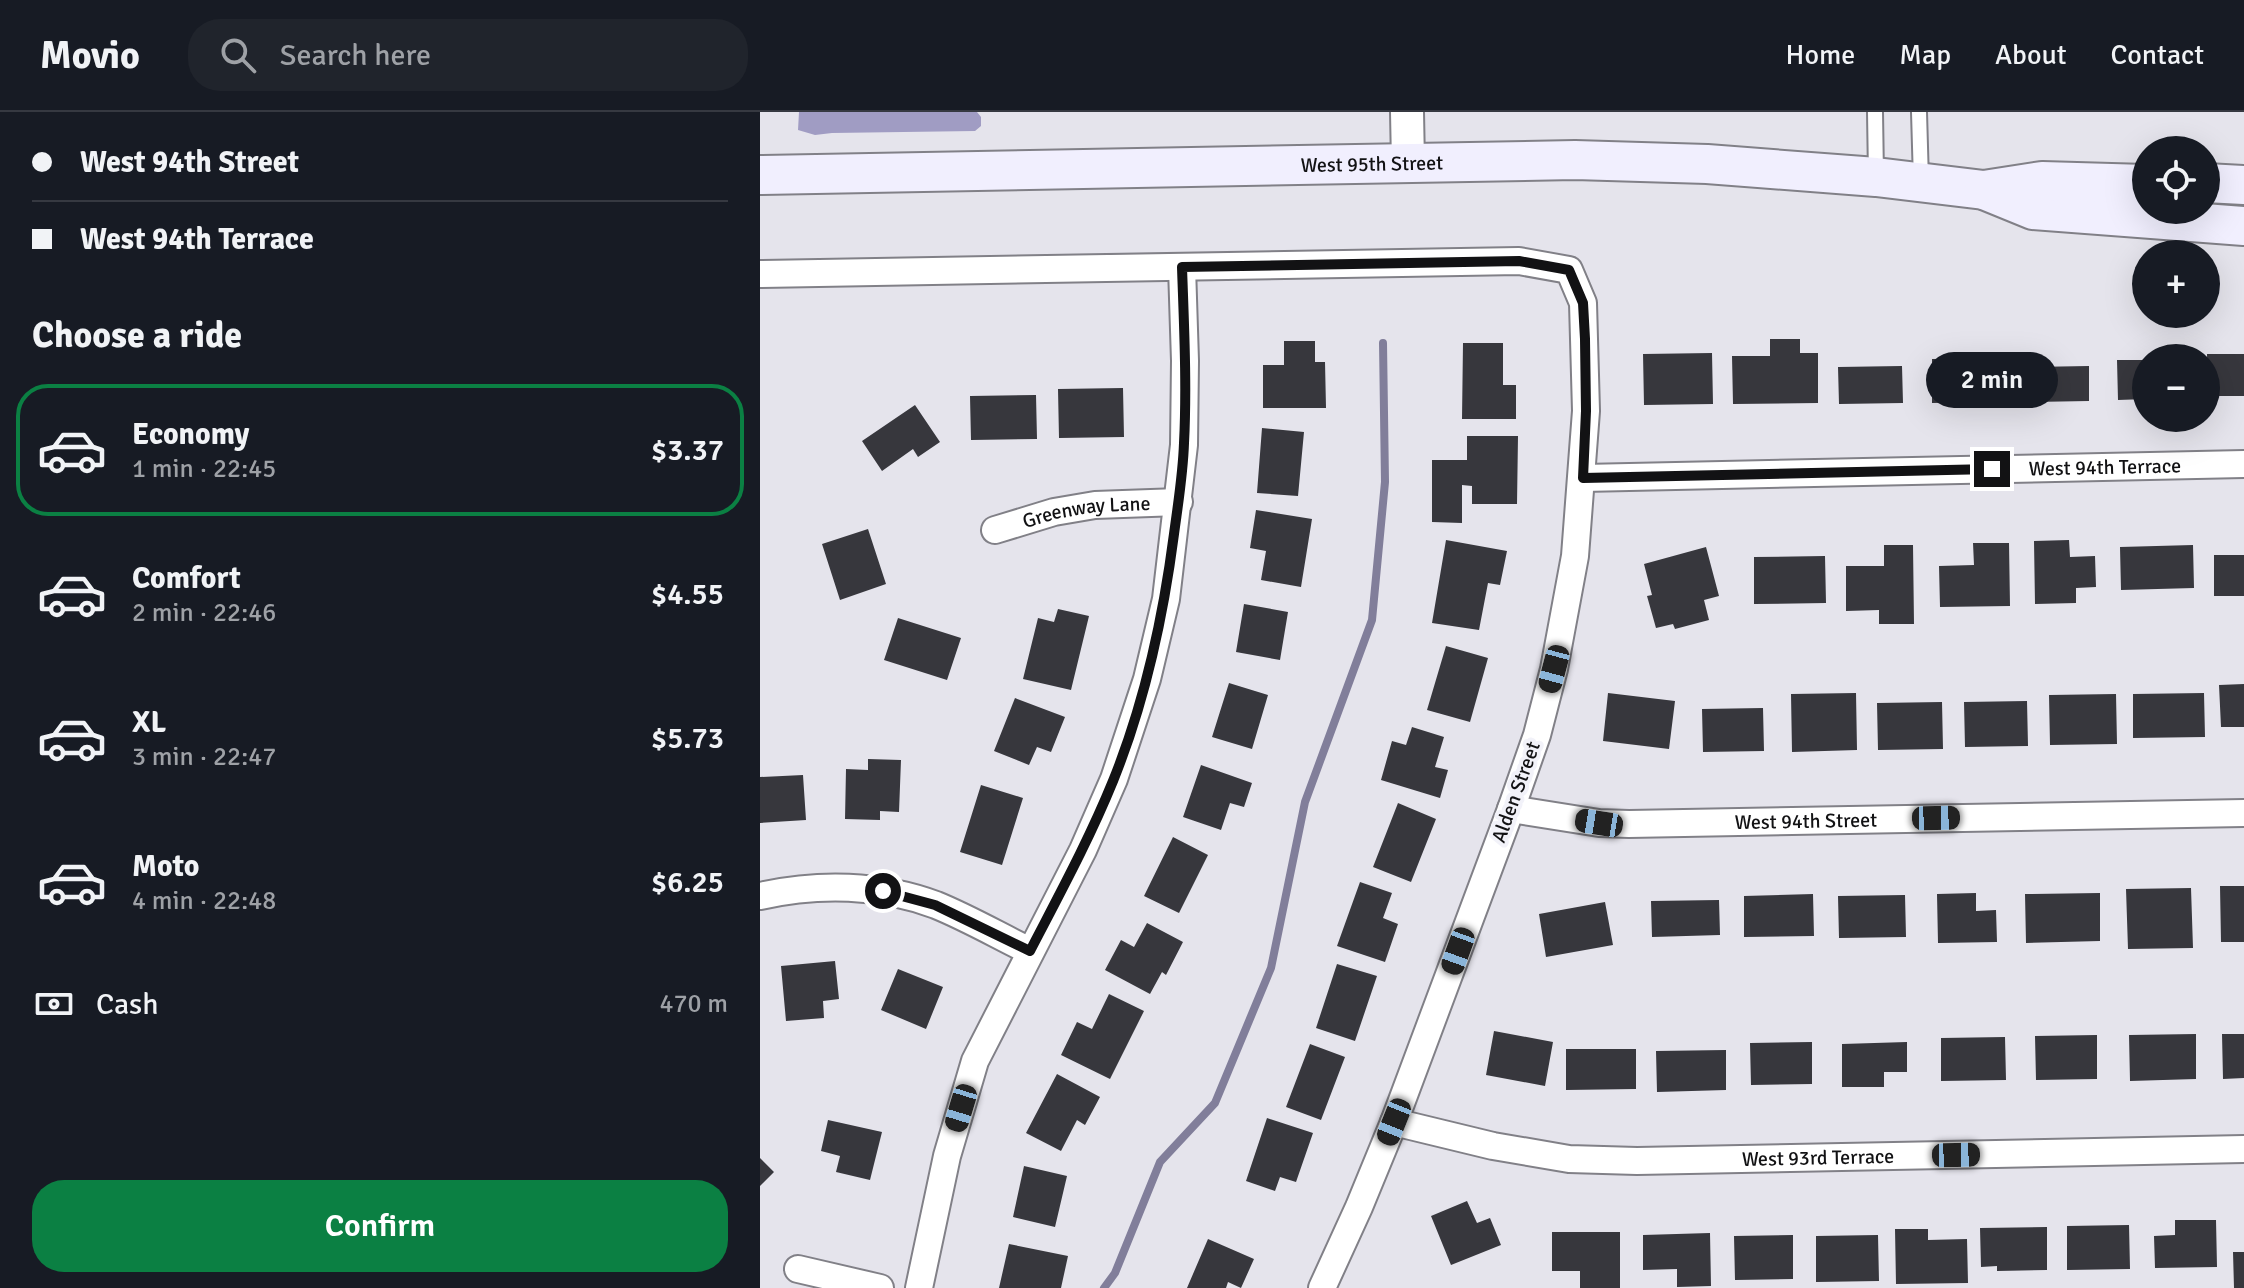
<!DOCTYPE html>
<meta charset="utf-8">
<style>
body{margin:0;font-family:Signika,sans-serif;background:#20242c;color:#f1f3f6;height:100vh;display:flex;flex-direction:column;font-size:30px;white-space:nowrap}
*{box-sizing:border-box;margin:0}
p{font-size:26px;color:#9ea1a6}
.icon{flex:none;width:44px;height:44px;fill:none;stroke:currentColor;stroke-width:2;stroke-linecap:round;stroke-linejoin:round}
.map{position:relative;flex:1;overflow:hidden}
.side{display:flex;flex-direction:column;background:#171b24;width:760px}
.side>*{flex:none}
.guide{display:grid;align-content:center;height:176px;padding:0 32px;background:#171b24}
.controls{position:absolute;left:1372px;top:24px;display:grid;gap:16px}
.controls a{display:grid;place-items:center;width:88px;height:88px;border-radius:50%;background:#171b24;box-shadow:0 8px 32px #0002;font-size:40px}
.end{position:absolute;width:36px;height:36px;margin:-18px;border:10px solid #121214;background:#fff;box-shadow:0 0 0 4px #fff}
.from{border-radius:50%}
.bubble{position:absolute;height:56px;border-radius:28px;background:#171b24;box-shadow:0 8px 32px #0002;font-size:26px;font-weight:600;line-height:56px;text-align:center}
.car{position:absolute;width:24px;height:48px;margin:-24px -12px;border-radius:10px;box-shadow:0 0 6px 2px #0007;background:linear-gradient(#222 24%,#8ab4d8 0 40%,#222 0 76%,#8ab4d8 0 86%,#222 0)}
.guide b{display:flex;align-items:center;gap:28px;height:76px;font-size:30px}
.guide b+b{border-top:2px solid #363941}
.guide i{width:20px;height:20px;background:#f1f3f6}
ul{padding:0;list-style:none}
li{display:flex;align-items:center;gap:24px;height:132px;margin:0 16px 12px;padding:0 16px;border:4px solid transparent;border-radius:32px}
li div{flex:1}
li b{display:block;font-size:30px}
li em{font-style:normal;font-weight:600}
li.active{border-color:#0b8043}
li>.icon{width:72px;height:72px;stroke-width:1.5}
h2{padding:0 32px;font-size:36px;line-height:96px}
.pay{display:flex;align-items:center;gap:20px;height:88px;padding:0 32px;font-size:30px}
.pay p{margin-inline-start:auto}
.primary-button{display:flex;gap:16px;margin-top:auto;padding:16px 32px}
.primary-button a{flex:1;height:92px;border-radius:32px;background:#0b8043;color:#fff;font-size:32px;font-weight:600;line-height:92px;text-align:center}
header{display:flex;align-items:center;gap:48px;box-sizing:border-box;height:112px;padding:0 40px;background:#171b24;border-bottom:2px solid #363941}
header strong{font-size:38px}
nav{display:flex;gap:44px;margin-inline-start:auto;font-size:28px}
.search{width:560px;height:72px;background:#20242c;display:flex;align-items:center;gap:20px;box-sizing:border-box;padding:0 28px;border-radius:32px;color:#9ea1a6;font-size:30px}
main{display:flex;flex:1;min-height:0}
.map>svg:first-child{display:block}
</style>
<header>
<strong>Movio</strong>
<div class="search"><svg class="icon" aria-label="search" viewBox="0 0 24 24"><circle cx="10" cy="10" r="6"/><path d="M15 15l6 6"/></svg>Search here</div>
<nav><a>Home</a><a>Map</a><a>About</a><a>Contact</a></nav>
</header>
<main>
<section class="side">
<div class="guide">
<b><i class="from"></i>West 94th Street</b>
<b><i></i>West 94th Terrace</b>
</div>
<h2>Choose a ride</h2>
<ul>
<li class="active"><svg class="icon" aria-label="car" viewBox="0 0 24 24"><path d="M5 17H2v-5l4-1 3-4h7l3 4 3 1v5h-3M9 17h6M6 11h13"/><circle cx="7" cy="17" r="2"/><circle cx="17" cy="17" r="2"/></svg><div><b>Economy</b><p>1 min · 22:45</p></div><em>$3.37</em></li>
<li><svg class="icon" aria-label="car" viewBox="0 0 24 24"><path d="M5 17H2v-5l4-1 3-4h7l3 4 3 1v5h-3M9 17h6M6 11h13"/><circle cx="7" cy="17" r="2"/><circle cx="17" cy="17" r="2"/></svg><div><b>Comfort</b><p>2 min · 22:46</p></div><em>$4.55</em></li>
<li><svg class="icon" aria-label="car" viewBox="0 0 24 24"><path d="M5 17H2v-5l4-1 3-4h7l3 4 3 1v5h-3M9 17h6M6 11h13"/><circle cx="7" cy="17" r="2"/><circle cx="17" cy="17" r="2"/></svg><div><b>XL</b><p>3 min · 22:47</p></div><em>$5.73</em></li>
<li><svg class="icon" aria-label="car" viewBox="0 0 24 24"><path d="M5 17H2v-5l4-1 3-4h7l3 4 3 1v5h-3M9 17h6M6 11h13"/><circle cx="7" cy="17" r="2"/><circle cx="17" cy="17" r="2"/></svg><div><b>Moto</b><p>4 min · 22:48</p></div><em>$6.25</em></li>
</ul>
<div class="pay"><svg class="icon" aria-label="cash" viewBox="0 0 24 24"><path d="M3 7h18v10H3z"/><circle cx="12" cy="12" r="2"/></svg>Cash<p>470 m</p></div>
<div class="primary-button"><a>Confirm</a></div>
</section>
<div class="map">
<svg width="1484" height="1176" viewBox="0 0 1484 1176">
<rect width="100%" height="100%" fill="#e5e4ec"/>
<path fill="#a09cc3" d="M 39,0 L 217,0 L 221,5 L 221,14 L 215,19 L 72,21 L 55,23 L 38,18 Z"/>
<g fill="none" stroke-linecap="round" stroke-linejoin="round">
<path stroke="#817e9a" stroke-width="8" d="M 344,1176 L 355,1161 L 400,1050 L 455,991 L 511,856 L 545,690 L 612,508 L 625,370 L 623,231"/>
</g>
<path fill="#37373d" d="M 1010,227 L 1040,227 L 1040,241 L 1058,241 L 1058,291 L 973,292 L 972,244 L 1010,244 Z
M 524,229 L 555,229 L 555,250 L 565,250 L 566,296 L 503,296 L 503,253 L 524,253 Z
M 703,231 L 743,231 L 743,273 L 756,273 L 756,307 L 702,307 Z
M 952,241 L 953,292 L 884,293 L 883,242 Z
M 1447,242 L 1484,242 L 1484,284 L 1448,284 Z
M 1237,246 L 1237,290 L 1172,291 L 1172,247 Z
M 1357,248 L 1386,248 L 1386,287 L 1358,288 Z
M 1142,254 L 1143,291 L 1079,292 L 1078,255 Z
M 1329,254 L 1329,289 L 1265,290 L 1264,255 Z
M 363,276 L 364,325 L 299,326 L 298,277 Z
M 276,283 L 277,327 L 211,328 L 210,284 Z
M 155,293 L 180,330 L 158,345 L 153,337 L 122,359 L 102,329 Z
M 502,316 L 544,320 L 538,384 L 497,381 Z
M 707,324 L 758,324 L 757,392 L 712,392 L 712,374 L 702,373 L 702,411 L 672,410 L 672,348 L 707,348 Z
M 496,398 L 552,407 L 541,475 L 501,468 L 506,439 L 490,436 Z
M 108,417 L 126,472 L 80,488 L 62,432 Z
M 686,428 L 747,439 L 740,473 L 728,471 L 719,518 L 672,511 Z
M 1309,428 L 1310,445 L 1335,444 L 1336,475 L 1316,476 L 1316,491 L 1275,492 L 1274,429 Z
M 1213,431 L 1249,431 L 1250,494 L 1180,495 L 1179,454 L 1214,453 Z
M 1124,433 L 1153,433 L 1154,512 L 1119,512 L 1119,498 L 1086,499 L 1086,454 L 1124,454 Z
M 1433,433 L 1434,476 L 1361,478 L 1360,435 Z
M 946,435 L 959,484 L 944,488 L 949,508 L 915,517 L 913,512 L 896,516 L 887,484 L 892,483 L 884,452 Z
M 1454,443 L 1484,443 L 1484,484 L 1454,484 Z
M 1065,444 L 1066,491 L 994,492 L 994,445 Z
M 484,492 L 528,500 L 520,548 L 476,540 Z
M 298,497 L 329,504 L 311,578 L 263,567 L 278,506 L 294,510 Z
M 138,506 L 201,526 L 187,568 L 124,548 Z
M 686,534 L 728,546 L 710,610 L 667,598 Z
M 469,571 L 508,583 L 492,637 L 452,625 Z
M 1484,572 L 1484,615 L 1461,615 L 1459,573 Z
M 848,581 L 915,589 L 909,637 L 843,629 Z
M 1096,581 L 1097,638 L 1032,640 L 1031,582 Z
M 1444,581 L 1445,625 L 1373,626 L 1373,582 Z
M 1356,582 L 1357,632 L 1290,633 L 1289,583 Z
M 255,586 L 305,605 L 291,640 L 277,635 L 269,653 L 234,639 Z
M 1267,589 L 1268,634 L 1205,635 L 1204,590 Z
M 1182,590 L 1183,637 L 1118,638 L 1117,591 Z
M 1003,596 L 1004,639 L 943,640 L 942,597 Z
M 652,615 L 684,625 L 675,655 L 688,658 L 680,686 L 621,668 L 632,629 L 646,633 Z
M 108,647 L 141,648 L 139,700 L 120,699 L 120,708 L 85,707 L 86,657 L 108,658 Z
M 441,653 L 492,671 L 484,695 L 470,691 L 461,718 L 423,705 Z
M 43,663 L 46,708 L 0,711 L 0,665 Z
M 221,673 L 263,686 L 242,753 L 200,740 Z
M 638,691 L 676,707 L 651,770 L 613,755 Z
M 413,725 L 448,743 L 419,801 L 384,784 Z
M 600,770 L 632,781 L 623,806 L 638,812 L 625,850 L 577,834 Z
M 1460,774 L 1484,774 L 1484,830 L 1461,830 Z
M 1431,776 L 1433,836 L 1368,837 L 1366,777 Z
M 1216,781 L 1216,799 L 1236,798 L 1237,830 L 1178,831 L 1177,782 Z
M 1340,781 L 1340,829 L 1266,831 L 1265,782 Z
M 1053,782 L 1054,824 L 984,825 L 984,784 Z
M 1145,783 L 1146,825 L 1079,826 L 1078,784 Z
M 959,788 L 960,823 L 892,825 L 891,789 Z
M 845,790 L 853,833 L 786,845 L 779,802 Z
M 387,811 L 423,830 L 406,863 L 402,860 L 390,882 L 345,858 L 361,828 L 374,835 Z
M 75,849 L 79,887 L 63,889 L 64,906 L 26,909 L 21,854 Z
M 577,852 L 617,864 L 595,929 L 556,916 Z
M 138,857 L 183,875 L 166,917 L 121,898 Z
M 349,882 L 384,899 L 350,967 L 301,943 L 317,910 L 332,917 Z
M 734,919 L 793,930 L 785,974 L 726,963 Z
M 1436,922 L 1436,967 L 1370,969 L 1369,923 Z
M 1462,922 L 1484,922 L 1484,966 L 1463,967 Z
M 1337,923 L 1337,967 L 1276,968 L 1275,924 Z
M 1245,925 L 1246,968 L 1181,969 L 1181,926 Z
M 1052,930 L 1052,972 L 991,973 L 990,931 Z
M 1147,930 L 1147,960 L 1124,960 L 1124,975 L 1082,975 L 1082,932 Z
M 550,932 L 585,945 L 561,1008 L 526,995 Z
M 806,937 L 876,937 L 876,977 L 806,978 Z
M 966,938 L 966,978 L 897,980 L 896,939 Z
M 297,962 L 340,985 L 325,1013 L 317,1008 L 301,1039 L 266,1021 Z
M 507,1006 L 553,1021 L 536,1070 L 520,1065 L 515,1079 L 486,1069 Z
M 68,1008 L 122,1020 L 110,1068 L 76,1060 L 80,1044 L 61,1039 Z
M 0,1046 L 14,1060 L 0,1074 Z
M 264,1054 L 307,1064 L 295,1115 L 253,1105 Z
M 707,1089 L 717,1111 L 730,1106 L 741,1133 L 691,1153 L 671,1104 Z
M 1415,1108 L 1456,1108 L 1457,1155 L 1395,1156 L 1394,1124 L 1415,1123 Z
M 1369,1113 L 1370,1157 L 1307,1158 L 1307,1114 Z
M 1287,1115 L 1287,1158 L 1237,1159 L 1237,1154 L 1221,1155 L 1220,1116 Z
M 1135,1117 L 1168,1117 L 1168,1128 L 1207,1127 L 1208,1171 L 1136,1172 Z
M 792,1120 L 860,1120 L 860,1176 L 820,1176 L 820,1159 L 792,1159 Z
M 950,1121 L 951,1174 L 917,1175 L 917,1157 L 883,1158 L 883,1123 Z
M 1033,1123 L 1033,1167 L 975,1168 L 974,1124 Z
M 1118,1123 L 1119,1169 L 1056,1170 L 1056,1124 Z
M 448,1127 L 494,1147 L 481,1176 L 468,1170 L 466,1176 L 427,1176 Z
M 249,1132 L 308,1144 L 301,1176 L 239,1176 Z
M 1473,1140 L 1484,1140 L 1484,1176 L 1474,1176 Z"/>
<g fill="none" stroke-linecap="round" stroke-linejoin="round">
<g stroke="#818087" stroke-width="18">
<path id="service" d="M 1115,0 L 1116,64
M 1159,0 L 1161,69"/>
</g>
<g stroke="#818087" stroke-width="30">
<g id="minor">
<path d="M 0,162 L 759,149 L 809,158 L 823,191 L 826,299 L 815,444 L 794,557 L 777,623 L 751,697 L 634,1010 L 599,1095 L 562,1176"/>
<path id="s1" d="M 823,366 L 1484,352"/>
<path id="s2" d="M 235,418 L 294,400 L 335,393 L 419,390"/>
<path id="s3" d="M 751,697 L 839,711 L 869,712 L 1484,701"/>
<path d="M 0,784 C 58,771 120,772 176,793 C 208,806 239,824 270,839"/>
<path id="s4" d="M 634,1010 L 733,1034 L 809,1047 L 877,1049 L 1484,1037"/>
<path d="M 38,1157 L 120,1176"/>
<path d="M 159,1176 L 187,1044 L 215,949 L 323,738 L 354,667 L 387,567 L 406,487 L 424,333 L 425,249 L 422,155"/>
</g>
</g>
<g stroke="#818087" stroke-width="36">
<path id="tertiary" d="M 647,0 L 648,51"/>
</g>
<g stroke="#818087" stroke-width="42">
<g id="secondary">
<path id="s5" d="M 0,63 L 815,48 L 947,52 L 1116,65 L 1224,78 L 1273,98 L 1484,114"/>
<path d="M 1446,71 L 1484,73"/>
<path d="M 1224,78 L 1282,69 L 1386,72"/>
</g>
</g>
<use href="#service" stroke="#fff" stroke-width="14"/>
<use href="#minor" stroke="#fff" stroke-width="26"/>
<use href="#tertiary" stroke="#fff" stroke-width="32"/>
<use href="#secondary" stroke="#f1effe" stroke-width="38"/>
</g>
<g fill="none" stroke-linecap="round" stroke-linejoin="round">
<path stroke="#121214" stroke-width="10" d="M 123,779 L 175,793 L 270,839 C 299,783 329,728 353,669 C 385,590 403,507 414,422 C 418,392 423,362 424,331 C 427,273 424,214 422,155 L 759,149 L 809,158 L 823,191 L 825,227 L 826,299 L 823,366 L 1232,357"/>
</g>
<g text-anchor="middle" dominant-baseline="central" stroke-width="8" stroke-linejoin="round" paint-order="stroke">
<g font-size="20" fill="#121214" stroke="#f2f2f9">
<text stroke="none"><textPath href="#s5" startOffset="612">West 95th Street</textPath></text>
<text stroke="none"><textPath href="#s1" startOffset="522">West 94th Terrace</textPath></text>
<text stroke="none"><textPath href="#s2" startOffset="94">Greenway Lane</textPath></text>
<text transform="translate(756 680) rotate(-70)">Alden Street</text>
<text stroke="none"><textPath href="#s3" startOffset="296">West 94th Street</textPath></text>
<text stroke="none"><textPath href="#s4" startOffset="428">West 93rd Terrace</textPath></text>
</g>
</g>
</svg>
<div class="controls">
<a><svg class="icon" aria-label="locate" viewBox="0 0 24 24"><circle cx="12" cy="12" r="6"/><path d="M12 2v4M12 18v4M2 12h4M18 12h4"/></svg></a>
<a>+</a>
<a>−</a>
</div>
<i class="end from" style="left:123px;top:779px"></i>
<i class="end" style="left:1232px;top:357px"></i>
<div class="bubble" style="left:1166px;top:240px;width:132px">2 min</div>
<i class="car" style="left:794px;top:557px;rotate:195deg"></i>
<i class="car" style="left:1176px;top:706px;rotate:89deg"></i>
<i class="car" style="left:839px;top:711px;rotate:279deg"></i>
<i class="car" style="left:698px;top:839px;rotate:200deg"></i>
<i class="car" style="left:201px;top:996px;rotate:197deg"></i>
<i class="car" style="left:634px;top:1010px;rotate:202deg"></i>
<i class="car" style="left:1196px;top:1043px;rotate:89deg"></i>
</div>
</main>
